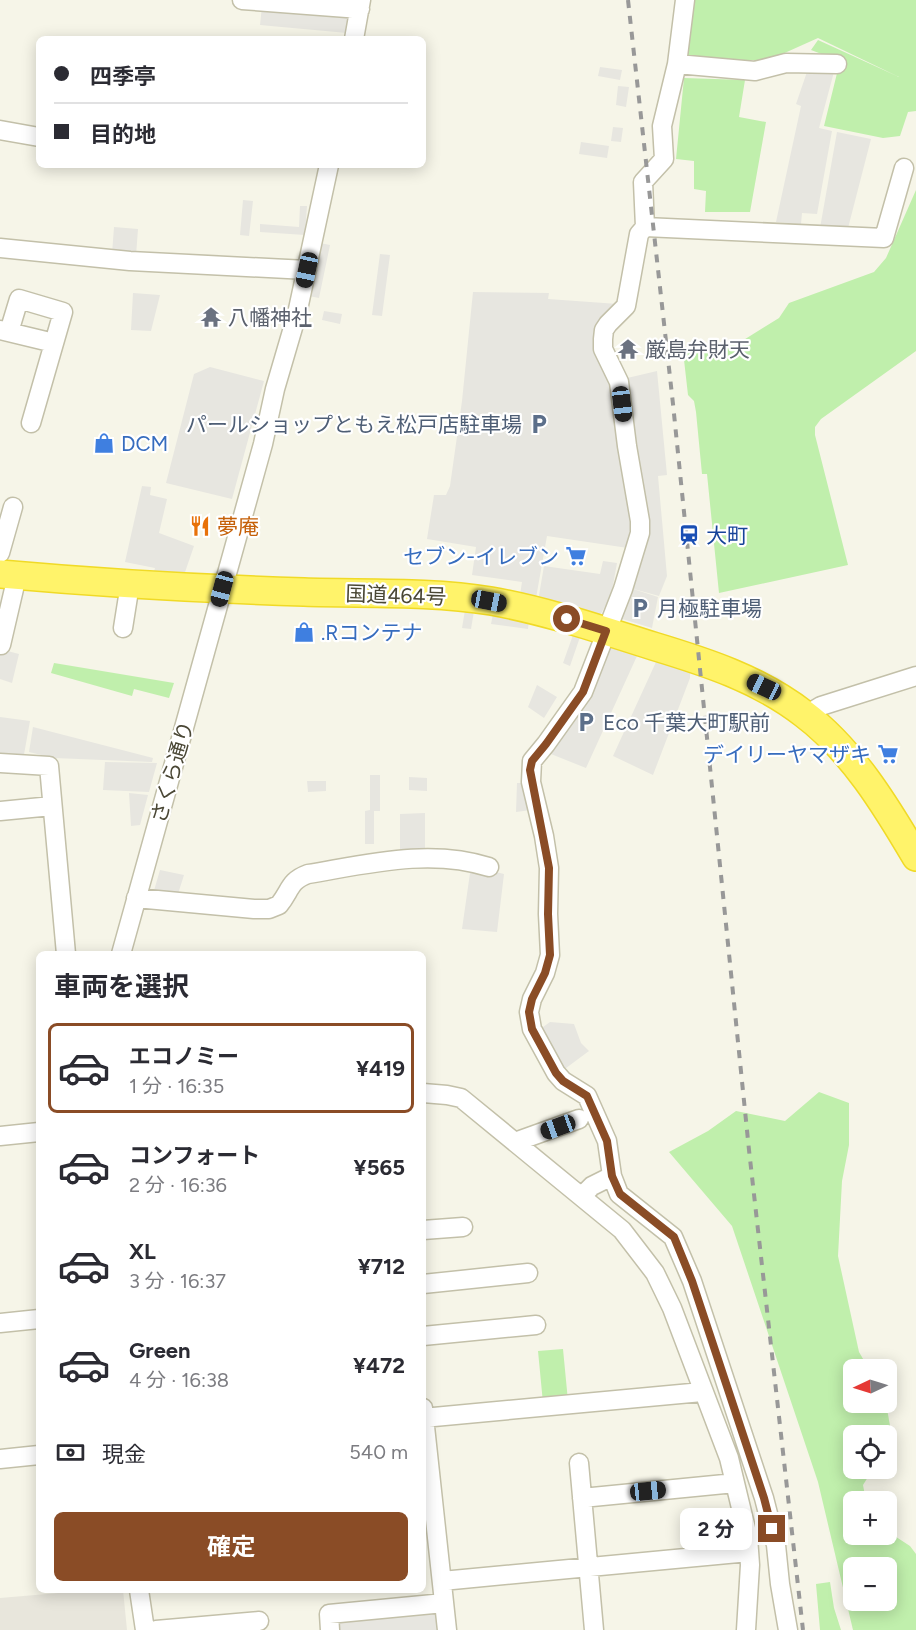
<!DOCTYPE html>
<html lang="ja">
<meta charset="utf-8">
<style>
body{margin:0;font-family:Figtree,"Noto Sans JP",sans-serif;background:#f2f2f3;color:#2b2b33;height:100vh;display:flex;flex-direction:column;font-size:22px;white-space:nowrap}
*{box-sizing:border-box;margin:0}
p{font-size:20px;color:#7c7c81}
.icon{flex:none;width:33px;height:33px;fill:none;stroke:currentColor;stroke-width:2;stroke-linecap:round;stroke-linejoin:round}
.map{position:relative;flex:1;overflow:hidden}
.panel{position:absolute;left:36px;top:951px;width:390px;height:642px;display:flex;flex-direction:column;background:#fff;border-radius:9px;box-shadow:0 3px 15px #0003}
.panel>*{flex:none}
.guide{position:absolute;left:36px;top:36px;width:390px;height:132px;border-radius:9px;box-shadow:0 3px 15px #0003;display:grid;align-content:center;height:132px;padding:0 18px;background:#fff}
.needle{width:39px;rotate:266deg}
.controls{position:absolute;left:843px;top:1359px;display:grid;gap:12px}
.controls a{display:grid;place-items:center;width:54px;height:54px;border-radius:9px;background:#fff;box-shadow:0 3px 15px #0003;font-size:30px}
.end{position:absolute;width:27px;height:27px;margin:-14px;border:8px solid #8a4c26;background:#fff;box-shadow:0 0 0 3px #fff}
.from{border-radius:50%}
.bubble{position:absolute;height:42px;border-radius:9px;background:#fff;box-shadow:0 3px 15px #0003;font-size:20px;font-weight:700;line-height:42px;text-align:center}
.car{position:absolute;width:18px;height:36px;margin:-18px -9px;border-radius:8px;box-shadow:0 0 4px 2px #0007;background:linear-gradient(#222 24%,#8ab4d8 0 40%,#222 0 76%,#8ab4d8 0 86%,#222 0)}
.guide b{display:flex;align-items:center;gap:21px;height:57px;font-size:22px}
.guide b+b{border-top:2px solid #e1e1e2}
.guide i{width:15px;height:15px;background:#2b2b33}
ul{padding:0;list-style:none}
li{display:flex;align-items:center;gap:18px;height:90px;margin:0 12px 9px;padding:0 6px;border:3px solid transparent;border-radius:9px}
li div{flex:1}
li b{display:block;font-size:22px}
li em{font-style:normal;font-weight:700}
li.on{border-color:#8a4c26}
li>.icon{width:54px;height:54px;stroke-width:1.5}
h2{padding:0 18px;font-size:27px;line-height:72px}
.pay{display:flex;align-items:center;gap:15px;height:66px;padding:0 18px;font-size:22px}
.pay p{margin-inline-start:auto}
.button{display:flex;gap:12px;margin-top:auto;padding:12px 18px}
.button a{flex:1;height:69px;border-radius:9px;background:#8a4c26;color:#fff;font-size:24px;font-weight:700;line-height:69px;text-align:center}
.map>svg:first-child{display:block}
</style>
<div class="map">
<svg width="916" height="1630" viewBox="0 0 916 1630">
<rect width="100%" height="100%" fill="#f6f5e8"/>
<path fill="#e8e6dc" d="M 94,1590 L 123,1590 L 127,1630 L 0,1630 L 0,1598 Z"/>
<path fill="#c0efac" fill-rule="evenodd" d="M 692,0 L 916,0 L 916,111 L 908,112 L 900,136 L 883,138 L 824,126 L 840,61 L 811,50 L 818,40 L 899,77 L 818,38 L 769,60 L 683,60 Z
M 684,78 L 745,80 L 739,117 L 766,122 L 750,212 L 705,212 L 706,191 L 694,189 L 694,161 L 676,159 Z
M 916,190 L 916,351 L 821,419 L 815,427 L 815,435 L 848,565 L 719,593 L 707,474 L 702,474 L 696,412 L 694,401 L 688,395 L 683,351 L 742,341 L 779,318 L 789,303 L 874,272 L 886,258 Z
M 54,663 L 174,683 L 169,698 L 134,689 L 132,696 L 51,673 Z
M 819,1092 L 849,1103 L 849,1145 L 842,1181 L 838,1256 L 859,1352 L 869,1369 L 854,1370 L 854,1402 L 886,1403 L 892,1437 L 887,1446 L 886,1436 L 854,1436 L 854,1468 L 873,1469 L 863,1485 L 866,1501 L 854,1502 L 854,1534 L 886,1534 L 887,1531 L 910,1546 L 916,1554 L 916,1630 L 853,1630 L 818,1482 L 732,1226 L 669,1152 L 708,1131 L 736,1111 L 785,1121 ZM 854,1568 L 886,1568 L 886,1600 L 854,1600 Z
M 563,1349 L 568,1401 L 543,1403 L 538,1351 Z
M 830,1582 L 834,1608 L 841,1630 L 820,1630 L 816,1584 Z"/>
<path fill="#e7e6e0" d="M 262,6 L 350,13 L 347,33 L 260,25 Z
M 809,66 L 835,68 L 819,128 L 832,131 L 817,214 L 802,213 L 801,224 L 776,222 L 801,106 L 796,104 Z
M 600,67 L 622,70 L 620,80 L 598,76 Z
M 618,86 L 629,87 L 626,107 L 616,105 Z
M 613,127 L 623,128 L 621,142 L 611,141 Z
M 837,132 L 871,139 L 847,232 L 820,228 Z
M 581,142 L 609,146 L 607,158 L 579,154 Z
M 243,200 L 253,201 L 249,236 L 240,235 Z
M 300,206 L 307,206 L 305,235 L 260,232 L 260,224 L 299,227 Z
M 114,227 L 138,229 L 136,256 L 112,254 Z
M 320,243 L 330,245 L 319,298 L 309,296 Z
M 380,254 L 390,255 L 382,316 L 372,315 Z
M 473,292 L 549,293 L 548,299 L 618,304 L 603,318 L 634,519 L 628,548 L 547,536 L 536,598 L 520,595 L 522,582 L 472,575 L 476,547 L 427,539 L 434,495 L 446,495 L 450,486 L 462,401 Z
M 133,293 L 160,295 L 151,331 L 131,330 Z
M 324,311 L 342,314 L 340,324 L 322,320 Z
M 210,367 L 264,381 L 232,499 L 166,483 L 194,374 Z
M 657,371 L 667,475 L 658,476 L 667,576 L 659,596 L 630,588 L 643,539 L 623,379 Z
M 142,486 L 151,487 L 150,495 L 167,499 L 159,533 L 194,546 L 183,578 L 153,575 L 155,568 L 125,562 Z
M 603,561 L 617,563 L 611,596 L 599,617 L 538,601 L 544,566 L 600,574 Z
M 630,588 L 658,597 L 652,628 L 619,618 Z
M 465,610 L 474,611 L 471,629 L 462,628 Z
M 493,614 L 529,619 L 528,629 L 491,624 Z
M 573,635 L 580,637 L 570,666 L 563,663 Z
M 605,644 L 637,656 L 586,768 L 546,752 Z
M 0,649 L 19,654 L 12,683 L 0,679 Z
M 656,662 L 690,672 L 690,678 L 653,775 L 613,756 Z
M 537,685 L 557,697 L 544,718 L 528,707 Z
M 0,717 L 30,721 L 23,760 L 0,759 Z
M 33,727 L 153,758 L 152,762 L 54,758 L 29,752 Z
M 105,762 L 157,763 L 149,792 L 103,790 Z
M 370,775 L 380,775 L 380,811 L 374,811 L 374,844 L 365,844 L 365,811 L 370,810 Z
M 409,777 L 427,778 L 427,791 L 409,790 Z
M 307,781 L 326,781 L 326,791 L 308,792 Z
M 517,783 L 527,783 L 531,810 L 516,812 Z
M 129,793 L 148,795 L 140,825 L 131,826 Z
M 425,813 L 425,853 L 400,855 L 400,814 Z
M 471,866 L 504,874 L 497,932 L 462,929 Z
M 160,870 L 184,875 L 177,897 L 153,894 Z
M 550,1022 L 574,1024 L 581,1043 L 589,1051 L 562,1071 L 539,1030 Z
M 434,1609 L 441,1615 L 443,1630 L 332,1630 L 336,1618 Z"/>
<g fill="none" stroke-linecap="round" stroke-linejoin="round">
<g stroke="#c3c0a9" stroke-width="21">
<path id="minor" d="M 242,0 L 360,9
M 685,0 L 677,64 L 662,126 L 664,159 L 643,182 L 645,227 L 639,234 L 626,306 L 608,324 L 604,330 L 603,339 L 603,349 L 619,382 L 627,446 L 640,521 L 640,533 L 623,589 L 583,692 L 546,744 L 532,761 L 531,782 L 544,836 L 549,868 L 548,914 L 550,955 L 545,973 L 532,999 L 529,1012 L 532,1029 L 556,1073 L 563,1081 L 587,1096 L 607,1141 L 612,1176 L 619,1194 L 673,1237 L 692,1281 L 764,1498 L 776,1545 L 780,1584 L 788,1630
M 354,39 L 361,0
M 677,64 L 755,71 L 786,63 L 837,64
M 0,130 L 39,137
M 645,227 L 884,238 L 904,168
M 0,248 L 130,261 L 307,270
M 0,330 L 54,343
M 9,332 L 19,299 L 63,312 L 31,423
M 0,553 L 13,507
M 123,628 L 130,584
M 1,645 L 17,576
M 806,715 L 821,706 L 916,676
M 0,763 L 49,766 L 66,954
M 0,811 L 52,806
M 136,898 L 254,909 L 269,909 L 279,905 C 291,890 289,881 308,874 C 368,864 430,848 489,867
M 121,954 L 263,444 L 275,389 L 297,314 L 329,165
M 423,1093 L 447,1095 L 461,1098 L 622,1230 L 655,1273 L 672,1308 L 729,1458 L 735,1483
M 0,1136 L 39,1132
M 515,1142 L 579,1119
M 582,1196 L 592,1186 L 612,1176
M 423,1230 L 463,1227
M 423,1284 L 528,1273
M 0,1323 L 39,1319
M 423,1336 L 536,1325
M 423,1408 L 447,1630
M 423,1418 L 702,1392
M 0,1459 L 39,1455
M 579,1463 L 594,1630
M 582,1498 L 735,1483 L 748,1537 L 750,1565 L 746,1630
M 442,1581 L 749,1552
M 139,1590 L 145,1630
M 156,1630 L 259,1621
M 330,1630 L 329,1614 L 444,1603"/>
</g>
<g stroke="#f0da27" stroke-width="30">
<path id="highway" d="M 0,574 C 101,583 202,589 304,592 C 366,594 430,591 491,601 C 547,611 599,629 653,646 C 706,662 759,679 804,714 C 852,750 886,806 916,857"/>
</g>
<use href="#minor" stroke="#fff" stroke-width="18"/>
<use href="#highway" stroke="#fff36a" stroke-width="27"/>
<path stroke="#989898" stroke-width="4" stroke-dasharray="8 8" stroke-linecap="butt" d="M 628,0 L 673,404 L 749,1150 L 803,1630"/>
</g>
<g fill="none" stroke-linecap="round" stroke-linejoin="round">
<path stroke="#8a4c26" stroke-width="8" d="M 567,619 L 606,631 L 583,692 L 546,744 L 532,761 L 530,770 L 549,868 L 548,914 L 550,955 L 545,973 L 532,999 L 529,1012 L 532,1029 L 556,1073 L 563,1081 L 587,1096 L 607,1141 L 612,1176 L 620,1194 L 674,1237 L 692,1281 L 764,1498 L 772,1529"/>
</g>
<defs>
<g id="temple-bare" transform="scale(1.62)"><path d="M0-6L5-2H3V0L6.5 2.5H4V6H1.5V3h-3V6H-4V2.5H-6.5L-3 0V-2H-5Z" fill="#6b7280" stroke="#fff" stroke-width="2.5" paint-order="stroke"/></g>
<g id="parking-bare" transform="scale(1.62)"><path d="M-3.5-5.5H1a3.5 3.5 0 0 1 0 7H-1V5.5H-3.5ZM-1-3.4V-.6H.8a1.4 1.4 0 0 0 0-2.8Z" fill="#5c6f8a" stroke="#fff" stroke-width="2.5" paint-order="stroke"/></g>
<g id="shop-bare" transform="scale(1.62)"><path d="M-5-2.5h2.3a2.7 3.5 0 0 1 5.4 0H5L5.5 6h-11ZM-1.5-2.5h3a1.5 2.3 0 0 0-3 0Z" fill="#3f7fe0" stroke="#fff" stroke-width="2.5" paint-order="stroke"/></g>
<g id="restaurant-bare" transform="scale(1.62)"><path d="M-5-6h1v4h1v-4h1v4h1v-4h1v5L-1.5 .5V6h-2V.5L-5-1ZM5-6V6H3V1.5H1.5Q1.5-4 5-6Z" fill="#e8710a" stroke="#fff" stroke-width="2.5" paint-order="stroke"/></g>
<g id="station-bare" transform="scale(1.62)"><path d="M-3-6H3Q5-6 5-4V2Q5 4 3 4L4.5 6H3L1.5 4h-3L-3 6H-4.5L-3 4Q-5 4-5 2V-4Q-5-6-3-6ZM-3.5-4v3h7v-3ZM-3.5 1v1.5H-2V1ZM2 1v1.5H3.5V1Z" fill="#1a4fb4" stroke="#fff" stroke-width="2.5" paint-order="stroke"/></g>
<g id="supermarket-bare" transform="scale(1.62)"><path d="M-6-5.5h2.5l.6 2H6L4.5 2H-2.5L-4.4-4H-6ZM-1.5 3.2a1.3 1.3 0 1 0 .1 0ZM3 3.2a1.3 1.3 0 1 0 .1 0Z" fill="#3f7fe0" stroke="#fff" stroke-width="2.5" paint-order="stroke"/></g>
</defs>
<g fill-rule="evenodd">
<use href="#temple-bare" x="211" y="317"/>
<use href="#temple-bare" x="628" y="349"/>
<use href="#parking-bare" x="539" y="424"/>
<use href="#shop-bare" x="104" y="443"/>
<use href="#restaurant-bare" x="200" y="526"/>
<use href="#station-bare" x="689" y="535"/>
<use href="#supermarket-bare" x="576" y="556"/>
<use href="#parking-bare" x="640" y="608"/>
<use href="#shop-bare" x="304" y="632"/>
<use href="#parking-bare" x="586" y="722"/>
<use href="#supermarket-bare" x="888" y="754"/>
</g>
<g text-anchor="middle" dominant-baseline="central" stroke-width="4.5" stroke-linejoin="round" paint-order="stroke">
<g font-size="21" fill="#5b616d" stroke="#fff" text-anchor="start">
<text x="228" y="317">八幡神社</text>
<text x="645" y="349">厳島弁財天</text>
</g>
<g font-size="21" fill="#4e5e75" stroke="#fff" text-anchor="start">
<text x="522" y="424" text-anchor="end">パールショップともえ松戸店駐車場</text>
<text x="657" y="608">月極駐車場</text>
<text x="603" y="722">Eco 千葉大町駅前</text>
</g>
<g font-size="21" fill="#366cbe" stroke="#fff" text-anchor="start">
<text x="121" y="443">DCM</text>
<text x="559" y="556" text-anchor="end">セブン-イレブン</text>
<text x="321" y="632">.Rコンテナ</text>
<text x="871" y="754" text-anchor="end">デイリーヤマザキ</text>
</g>
<g font-size="21" fill="#c56008" stroke="#fff" text-anchor="start">
<text x="217" y="526">夢庵</text>
</g>
<g font-size="21" fill="#164399" stroke="#fff" text-anchor="start">
<text x="706" y="535">大町</text>
</g>
<g font-size="21" fill="#4a4735" stroke="#fff">
<text transform="translate(396 595) rotate(2)">国道464号</text>
<text transform="translate(172 772) rotate(-74)">さくら通り</text>
</g>
</g>
</svg>
<div class="controls">
<a><svg class="needle" viewBox="-14 -14 28 28"><path d="M0-13l5 13h-10z" fill="#e53935"/><path d="M0 13l5-13h-10z" fill="#7c7c81"/></svg></a>
<a><svg class="icon" aria-label="locate" viewBox="0 0 24 24"><circle cx="12" cy="12" r="6"/><path d="M12 2v4M12 18v4M2 12h4M18 12h4"/></svg></a>
<a>+</a>
<a>−</a>
</div>
<i class="end from" style="left:567px;top:619px"></i>
<i class="end" style="left:772px;top:1529px"></i>
<div class="bubble" style="left:680px;top:1508px;width:72px">2 分</div>
<i class="car" style="left:307px;top:270px;rotate:192deg"></i>
<i class="car" style="left:622px;top:404px;rotate:173deg"></i>
<i class="car" style="left:222px;top:589px;rotate:195deg"></i>
<i class="car" style="left:489px;top:601px;rotate:101deg"></i>
<i class="car" style="left:764px;top:687px;rotate:295deg"></i>
<i class="car" style="left:558px;top:1127px;rotate:250deg"></i>
<i class="car" style="left:648px;top:1491px;rotate:84deg"></i>
<div class="guide">
<b><i class="from"></i>四季亭</b>
<b><i></i>目的地</b>
</div>
<section class="panel">
<h2>車両を選択</h2>
<ul>
<li class="on"><svg class="icon" aria-label="car" viewBox="0 0 24 24"><path d="M5 17H2v-5l4-1 3-4h7l3 4 3 1v5h-3M9 17h6M6 11h13"/><circle cx="7" cy="17" r="2"/><circle cx="17" cy="17" r="2"/></svg><div><b>エコノミー</b><p>1 分 · 16:35</p></div><em>¥419</em></li>
<li><svg class="icon" aria-label="car" viewBox="0 0 24 24"><path d="M5 17H2v-5l4-1 3-4h7l3 4 3 1v5h-3M9 17h6M6 11h13"/><circle cx="7" cy="17" r="2"/><circle cx="17" cy="17" r="2"/></svg><div><b>コンフォート</b><p>2 分 · 16:36</p></div><em>¥565</em></li>
<li><svg class="icon" aria-label="car" viewBox="0 0 24 24"><path d="M5 17H2v-5l4-1 3-4h7l3 4 3 1v5h-3M9 17h6M6 11h13"/><circle cx="7" cy="17" r="2"/><circle cx="17" cy="17" r="2"/></svg><div><b>XL</b><p>3 分 · 16:37</p></div><em>¥712</em></li>
<li><svg class="icon" aria-label="car" viewBox="0 0 24 24"><path d="M5 17H2v-5l4-1 3-4h7l3 4 3 1v5h-3M9 17h6M6 11h13"/><circle cx="7" cy="17" r="2"/><circle cx="17" cy="17" r="2"/></svg><div><b>Green</b><p>4 分 · 16:38</p></div><em>¥472</em></li>
</ul>
<div class="pay"><svg class="icon" aria-label="cash" viewBox="0 0 24 24"><path d="M3 7h18v10H3z"/><circle cx="12" cy="12" r="2"/></svg>現金<p>540 m</p></div>
<div class="button"><a>確定</a></div>
</section>
</div>
